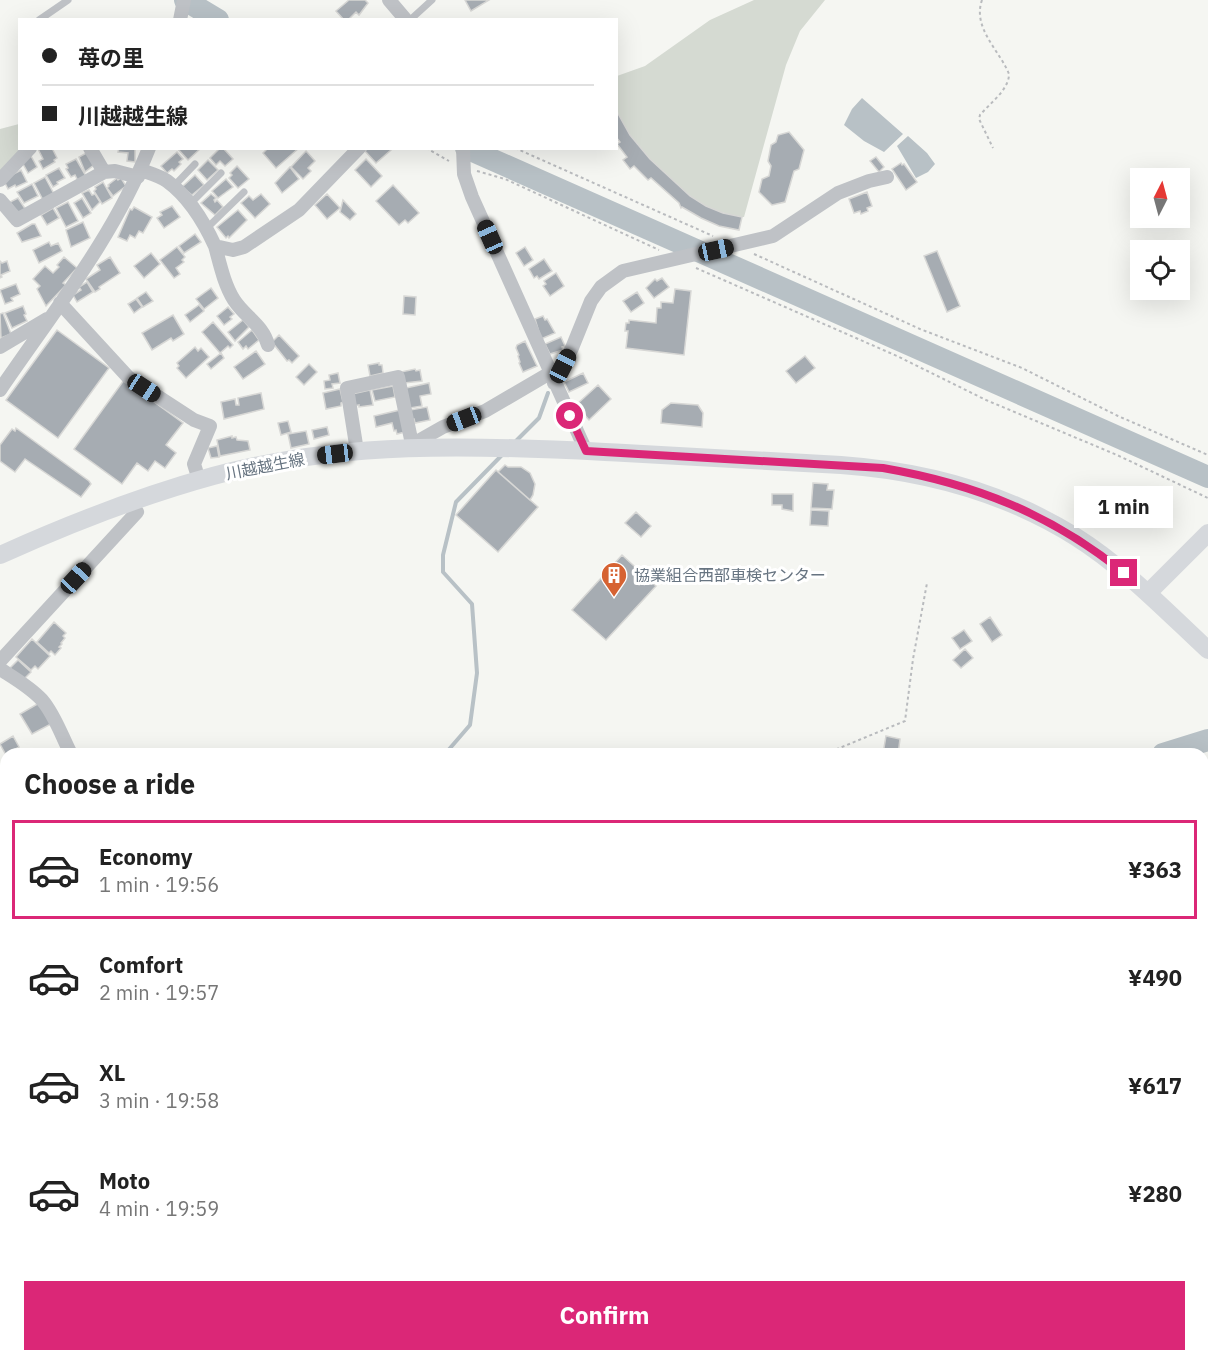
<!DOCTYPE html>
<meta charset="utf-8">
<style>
body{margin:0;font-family:"IBM Plex Sans","Noto Sans JP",sans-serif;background:#f2f2f2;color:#222;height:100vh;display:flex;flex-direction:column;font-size:22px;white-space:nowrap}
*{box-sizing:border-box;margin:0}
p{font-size:20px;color:#767676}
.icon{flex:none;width:33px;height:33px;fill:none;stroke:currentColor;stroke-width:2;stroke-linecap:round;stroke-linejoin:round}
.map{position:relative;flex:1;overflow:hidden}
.sheet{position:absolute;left:0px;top:748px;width:1209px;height:614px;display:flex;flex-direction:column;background:#fff;border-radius:18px 18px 0 0;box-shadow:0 6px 24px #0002}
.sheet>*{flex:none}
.guide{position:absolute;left:18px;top:18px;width:600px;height:132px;border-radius:0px;box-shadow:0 6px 24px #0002;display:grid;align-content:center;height:132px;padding:0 24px;background:#fff}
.needle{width:39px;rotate:6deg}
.fabs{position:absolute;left:1130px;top:168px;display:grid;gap:12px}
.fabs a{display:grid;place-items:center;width:60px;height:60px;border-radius:0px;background:#fff;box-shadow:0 6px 24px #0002;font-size:30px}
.end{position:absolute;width:27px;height:27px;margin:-14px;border:8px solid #db2777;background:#fff;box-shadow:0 0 0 3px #fff}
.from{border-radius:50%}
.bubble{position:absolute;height:42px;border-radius:0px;background:#fff;box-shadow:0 6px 24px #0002;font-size:20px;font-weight:700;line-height:42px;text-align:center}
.car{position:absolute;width:18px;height:36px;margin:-18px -9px;border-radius:8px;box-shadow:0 0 4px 2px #0007;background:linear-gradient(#222 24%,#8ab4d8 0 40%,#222 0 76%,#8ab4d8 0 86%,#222 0)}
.guide b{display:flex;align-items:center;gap:21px;height:57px;font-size:22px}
.guide b+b{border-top:2px solid #e0e0e0}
.guide i{width:15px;height:15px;background:#222}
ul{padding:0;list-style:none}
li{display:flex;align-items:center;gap:18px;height:99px;margin:0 12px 9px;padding:0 12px;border:3px solid transparent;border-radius:0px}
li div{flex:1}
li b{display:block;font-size:22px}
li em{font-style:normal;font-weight:700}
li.on{border-color:#db2777}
li>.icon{width:54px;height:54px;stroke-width:1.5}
h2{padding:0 24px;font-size:27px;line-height:72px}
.primary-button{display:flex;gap:12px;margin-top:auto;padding:12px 24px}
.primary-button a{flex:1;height:69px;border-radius:0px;background:#db2777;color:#fff;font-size:24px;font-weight:700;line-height:69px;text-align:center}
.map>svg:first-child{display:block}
</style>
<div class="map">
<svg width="1208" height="1361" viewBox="0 0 1208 1361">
<rect width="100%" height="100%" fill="#f5f6f2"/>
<path fill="#d5dad2" d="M 754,0 L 825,0 L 800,31 L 786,65 L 744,217 L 742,217 C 730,215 718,212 706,206 C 682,194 621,136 617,108 C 615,98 617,86 617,76 L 645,66 L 710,20 Z
M 19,124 L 20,148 L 26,149 L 0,175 L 0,129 Z
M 1208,971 L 1208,1148 L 1203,1149 L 1203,979 Z
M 1208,1183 L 1208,1311 L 1203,1314 L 1203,1185 Z
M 284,1356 L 448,1356 L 445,1361 L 288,1361 Z
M 597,1356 L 1107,1356 L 1100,1361 L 592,1361 Z"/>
<path fill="#b8c1c6" d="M 862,98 L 903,134 L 884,152 L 864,141 L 844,125 L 852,109 Z
M 908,136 L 927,153 L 935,164 L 928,172 L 916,178 L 897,146 Z"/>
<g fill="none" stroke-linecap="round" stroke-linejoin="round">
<path stroke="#b8c1c6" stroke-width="4" d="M 516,441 L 539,418 L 548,393
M 445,754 L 470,725 L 477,673 L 472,604 L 443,572 L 443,555 L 456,502 L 502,455
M 0,879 L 6,883"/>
<path stroke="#b8c1c6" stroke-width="22" d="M 185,0 L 218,20
M 466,148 L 1208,477
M 1163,754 L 1208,740
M 470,1361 L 472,1356"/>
</g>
<path fill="#a6acb2" stroke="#d7d7d5" stroke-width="1.5" d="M 349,0 L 365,0 L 368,3 L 359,15 L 356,12 L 348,20 L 344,20 L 336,11 Z
M 465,0 L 489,0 L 471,11 Z
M 616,110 L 630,135 L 650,159 L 690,196 L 706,206 L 723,213 L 742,217 L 739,230 L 719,226 L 701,218 L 682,207 L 681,208 L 679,203 L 651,178 L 648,180 L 634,166 L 630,169 L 623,160 L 627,157 L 617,144 L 620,142 L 616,137 Z
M 789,132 L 804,150 L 799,169 L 794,171 L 785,202 L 772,205 L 759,192 L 762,179 L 769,176 L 771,166 L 768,161 L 771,145 L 776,142 L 778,135 Z
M 52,148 L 57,158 L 54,160 L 55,162 L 43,169 L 39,161 L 43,159 L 38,149 Z
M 119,148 L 135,148 L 135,162 L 127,161 L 128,153 L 118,152 Z
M 177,148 L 201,148 L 188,160 Z
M 220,148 L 223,148 L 233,159 L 225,166 L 220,161 L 216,165 L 210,158 Z
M 268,148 L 299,148 L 276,168 L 263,153 Z
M 368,148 L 390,148 L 391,150 L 376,163 L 365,151 Z
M 306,151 L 315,161 L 308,168 L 311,171 L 303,179 L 291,167 Z
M 88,152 L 95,164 L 85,172 L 79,157 Z
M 177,152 L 183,159 L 179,162 L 181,164 L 174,171 L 172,169 L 167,173 L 161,166 Z
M 31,156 L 37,167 L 28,173 L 22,162 Z
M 876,157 L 884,167 L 879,172 L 870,161 Z
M 76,159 L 86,176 L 78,181 L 75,175 L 71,177 L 66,169 L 68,168 L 66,164 Z
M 366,159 L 382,176 L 371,187 L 355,170 Z
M 208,160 L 218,170 L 207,180 L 198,170 Z
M 901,163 L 902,165 L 904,164 L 917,182 L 906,190 L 892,169 Z
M 237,166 L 249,179 L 238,188 L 229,178 L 232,175 L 230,173 Z
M 290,167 L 299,179 L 282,193 L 275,183 Z
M 59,168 L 65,178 L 57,182 L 58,184 L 53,187 L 46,175 Z
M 21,170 L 27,182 L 16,187 L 15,185 L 8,189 L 4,181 L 6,178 Z
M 195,175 L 204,185 L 192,195 L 182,187 Z
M 45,177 L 54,194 L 43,200 L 34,183 Z
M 117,178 L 118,180 L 121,178 L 126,186 L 113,196 L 107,188 L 109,186 L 108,185 Z
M 226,179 L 233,187 L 218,198 L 212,191 Z
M 103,182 L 112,198 L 102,204 L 94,191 L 96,189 L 95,187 Z
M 32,184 L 38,196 L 24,203 L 17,192 Z
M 393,185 L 419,213 L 408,223 L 405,220 L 399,225 L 376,201 Z
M 89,190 L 92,195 L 95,194 L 100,202 L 92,210 L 82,193 Z
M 867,192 L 872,206 L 867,208 L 868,211 L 861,214 L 860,211 L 854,213 L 849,199 Z
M 211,194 L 216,198 L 214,200 L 215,202 L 217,200 L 223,207 L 215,215 L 201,203 Z
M 261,194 L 270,204 L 255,218 L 241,203 L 249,196 L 253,200 Z
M 327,194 L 340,208 L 327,219 L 315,205 Z
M 18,198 L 26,210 L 18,215 L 10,202 Z
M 82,198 L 91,213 L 83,218 L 74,203 Z
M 343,200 L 356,214 L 350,220 L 340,212 Z
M 68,202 L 78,221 L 66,227 L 56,208 Z
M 172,206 L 180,217 L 164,228 L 157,218 L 162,215 L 160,212 Z
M 134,207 L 152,217 L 143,233 L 139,231 L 135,238 L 130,235 L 127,241 L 118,237 L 130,209 L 132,210 Z
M 53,208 L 59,218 L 47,225 L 41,215 Z
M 238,210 L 247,220 L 229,238 L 228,236 L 226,238 L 217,227 Z
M 83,222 L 90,238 L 71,247 L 66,230 Z
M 32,224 L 35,224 L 41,236 L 22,242 L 17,233 Z
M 195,234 L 201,242 L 184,253 L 179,246 Z
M 49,242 L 51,246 L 58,243 L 62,251 L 39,263 L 33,250 Z
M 177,247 L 185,257 L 182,260 L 184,262 L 176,268 L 180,274 L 174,278 L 160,260 Z
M 525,247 L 533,260 L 524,266 L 516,253 Z
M 937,251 L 960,306 L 947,312 L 924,256 Z
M 151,253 L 160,264 L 144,278 L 134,266 Z
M 64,257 L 77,268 L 63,283 L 66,285 L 46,306 L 37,289 L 40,286 L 33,279 L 45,266 L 53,273 L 59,267 L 57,265 Z
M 110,257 L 120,273 L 99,287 L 100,289 L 95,292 L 86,279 L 100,270 L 97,265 Z
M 544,259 L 552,271 L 539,279 L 537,276 L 534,278 L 529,269 Z
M 0,261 L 2,263 L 7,261 L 10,271 L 1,275 L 2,277 L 0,278 Z
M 556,273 L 564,286 L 550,296 L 543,286 L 546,284 L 544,281 Z
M 662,278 L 669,287 L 654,298 L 646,288 L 655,279 L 657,281 Z
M 87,282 L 93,292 L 77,302 L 73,295 L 81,290 L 79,287 Z
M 16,284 L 20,294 L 11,298 L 13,301 L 5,304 L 0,290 Z
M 211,288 L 218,298 L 204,309 L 196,299 Z
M 675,289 L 691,291 L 684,355 L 626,348 L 628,331 L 625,331 L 626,323 L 629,323 L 629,320 L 656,323 L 657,308 L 661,308 L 661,302 L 673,303 Z
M 146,292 L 153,301 L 143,307 L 137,298 Z
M 637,292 L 644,303 L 631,312 L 623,301 Z
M 404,296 L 416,297 L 415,315 L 403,314 Z
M 136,299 L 142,307 L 134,313 L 128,304 Z
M 199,305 L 204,311 L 190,322 L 185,315 Z
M 23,306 L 26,314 L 24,315 L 27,321 L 12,328 L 5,313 Z
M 228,307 L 234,314 L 230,317 L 232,319 L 224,325 L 217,316 Z
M 3,313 L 11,334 L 1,338 L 0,314 Z
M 173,315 L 184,334 L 173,341 L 171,338 L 152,350 L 142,333 Z
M 543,316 L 545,320 L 547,319 L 555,333 L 541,339 L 535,319 Z
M 243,320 L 249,327 L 235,341 L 228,332 Z
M 213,322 L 233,345 L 230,348 L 228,346 L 220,353 L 202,332 Z
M 57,330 L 109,368 L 58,438 L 6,400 Z
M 252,330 L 259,340 L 248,349 L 246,346 L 243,349 L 238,342 Z
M 279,335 L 299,356 L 292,363 L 289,360 L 287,361 L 272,342 Z
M 561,337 L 565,346 L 562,347 L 563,350 L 550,354 L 545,344 Z
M 525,341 L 537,366 L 523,372 L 519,363 L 520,362 L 518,356 L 519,355 L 516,348 L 517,345 Z
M 195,347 L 198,351 L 201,348 L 209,357 L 186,378 L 177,368 L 179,366 L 177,363 Z
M 256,351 L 265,364 L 243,379 L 234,367 Z
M 221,353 L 224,358 L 211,369 L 207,364 Z
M 805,356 L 815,368 L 796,383 L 786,371 Z
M 379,363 L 379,365 L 382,365 L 383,373 L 370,376 L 368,365 Z
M 309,364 L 317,372 L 304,385 L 296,377 Z
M 415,369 L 416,371 L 420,370 L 422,381 L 404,383 L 401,372 Z
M 338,373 L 340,383 L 332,384 L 333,388 L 325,389 L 324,381 L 330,380 L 329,375 Z
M 583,373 L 588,383 L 569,392 L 564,382 Z
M 124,380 L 183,423 L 166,445 L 176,453 L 165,468 L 155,461 L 148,471 L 137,463 L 122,484 L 74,449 Z
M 429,383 L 431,394 L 420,396 L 422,406 L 410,408 L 406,388 Z
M 598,385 L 611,399 L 589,420 L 576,405 Z
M 393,386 L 395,397 L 375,401 L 372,390 Z
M 340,389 L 343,402 L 341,403 L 341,406 L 326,409 L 323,393 Z
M 370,390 L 373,405 L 359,407 L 359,405 L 354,406 L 352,394 Z
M 261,393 L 264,409 L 224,419 L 221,402 L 235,399 L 236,405 L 239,405 L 238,398 Z
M 671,403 L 698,405 L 703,413 L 702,427 L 661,423 L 662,410 Z
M 427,407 L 430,420 L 415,423 L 414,419 L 412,420 L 410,410 Z
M 400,410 L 405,432 L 397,434 L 396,430 L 394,431 L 392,423 L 376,427 L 374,416 Z
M 288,421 L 291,432 L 281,435 L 278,423 Z
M 327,427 L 329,435 L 314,439 L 312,430 Z
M 16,428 L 89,481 L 91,484 L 81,497 L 25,459 L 15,472 L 0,461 L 0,445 L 12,429 L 15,431 Z
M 306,431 L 309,444 L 291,448 L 288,434 Z
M 232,436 L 232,438 L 236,437 L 237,440 L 248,441 L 250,450 L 220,456 L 217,440 Z
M 217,446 L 219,457 L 211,458 L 208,448 Z
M 505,465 L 508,467 L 521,467 L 530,473 L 535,484 L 533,495 L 530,500 L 498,472 Z
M 496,470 L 538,507 L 498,552 L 456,515 Z
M 813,483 L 828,484 L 827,490 L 834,490 L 832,509 L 811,508 Z
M 772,494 L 793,494 L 793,511 L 782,509 L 782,505 L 772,505 Z
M 811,510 L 829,511 L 828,526 L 810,525 Z
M 636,512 L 651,526 L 641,537 L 625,523 Z
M 622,555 L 656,586 L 606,640 L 572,610 Z
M 990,617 L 1002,635 L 992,642 L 980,624 Z
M 54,622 L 66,633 L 63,636 L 65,638 L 61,643 L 62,644 L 59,647 L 61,648 L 55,655 L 51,651 L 49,653 L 37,642 Z
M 964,630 L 972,641 L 960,649 L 952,638 Z
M 32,639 L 50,656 L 38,669 L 35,666 L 31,670 L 16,657 Z
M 965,649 L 973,658 L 961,668 L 953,660 Z
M 18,660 L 31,672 L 23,680 L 10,668 Z
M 39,703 L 51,724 L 32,734 L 20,714 Z
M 13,736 L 19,747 L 6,755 L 0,744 Z
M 886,736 L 900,739 L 898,754 L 883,754 Z"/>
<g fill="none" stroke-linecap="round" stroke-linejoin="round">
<path stroke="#b9bbbe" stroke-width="2" stroke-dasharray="3 3" stroke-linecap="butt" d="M 982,0 C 972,28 1000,51 1009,74 C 1009,90 989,104 980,115 L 979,119 L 993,148
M 426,148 L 449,161
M 515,148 L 713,236
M 477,171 L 505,179 L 659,250
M 754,254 L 920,329 L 1022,368 L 1118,416 L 1208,455
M 696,268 L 897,356 L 986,400 L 1117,455 L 1208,498
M 825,754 L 905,721 L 913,659 L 927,583
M 1203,906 L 1208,907
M 1203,961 L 1208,957
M 0,1110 L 6,1109
M 1203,1338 L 1208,1333
M 1143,1356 L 1143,1361
M 12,1361 L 17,1356
M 1170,1361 L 1180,1356"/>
<path stroke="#bfc2c6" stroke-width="7" d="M 39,20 L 68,0
M 410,20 L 432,0
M 173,187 L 195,164
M 191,203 L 221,173
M 207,228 L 244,192"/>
<path stroke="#bfc2c6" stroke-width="14" d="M 389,0 L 406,20
M 180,20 L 184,0
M 90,148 L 104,172
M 463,148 L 464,174 L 472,197 L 586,451
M 141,170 C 149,173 160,176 167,181 C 189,197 204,222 215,246 L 233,250 L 244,247 L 299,210 L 359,148
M 0,180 L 30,148
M 0,200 L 17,220 L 104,172 L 115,171 L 138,177
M 215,246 C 220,264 224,284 234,300 C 245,317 263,325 268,345
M 60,303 L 128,377 L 194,420 L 210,426 L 194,464 L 199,480
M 0,347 L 47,319
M 554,383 L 572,348 L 591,301 L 601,287 L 623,271 L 773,236 L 838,193 L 869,181 L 887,177
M 0,390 C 53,312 114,237 149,148
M 406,448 L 443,427 L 485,411 L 550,373
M 357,451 L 347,388 L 398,377 L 412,444
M 0,661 L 137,512 L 130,502
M 0,669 C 14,678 30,687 42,700 C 55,715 62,737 71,754"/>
<path stroke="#d5d8dc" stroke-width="18" d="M 0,555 C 69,524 140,496 213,476 C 341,441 474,445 605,452 C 684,456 763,461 841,465 C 924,471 1004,492 1076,537 C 1125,568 1166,611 1208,650
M 1148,593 L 1208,533"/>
</g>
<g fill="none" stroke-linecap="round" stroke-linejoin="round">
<path stroke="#db2777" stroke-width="8" d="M 570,416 L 586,451 L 883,468 C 975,484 1051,514 1124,573"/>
</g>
<defs>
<g id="building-pin" transform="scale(1.35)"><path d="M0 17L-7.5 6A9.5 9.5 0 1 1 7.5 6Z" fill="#d66232" stroke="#fff"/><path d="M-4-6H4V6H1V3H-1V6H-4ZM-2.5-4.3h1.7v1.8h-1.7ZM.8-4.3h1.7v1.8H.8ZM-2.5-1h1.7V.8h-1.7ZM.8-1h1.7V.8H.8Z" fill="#fff"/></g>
</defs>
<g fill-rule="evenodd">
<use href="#building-pin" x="614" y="575"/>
</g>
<g text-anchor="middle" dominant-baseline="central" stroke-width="6" stroke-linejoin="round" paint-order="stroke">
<g font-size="16" fill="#677481" stroke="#fff">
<text transform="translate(265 466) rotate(-11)">川越越生線</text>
</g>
<g font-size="16" fill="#677481" stroke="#fff" text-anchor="start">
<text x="634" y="575">協業組合西部車検センター</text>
</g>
</g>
</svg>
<div class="fabs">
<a><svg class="needle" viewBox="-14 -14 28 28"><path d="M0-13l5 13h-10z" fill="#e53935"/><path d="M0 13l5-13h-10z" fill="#767676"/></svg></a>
<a><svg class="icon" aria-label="locate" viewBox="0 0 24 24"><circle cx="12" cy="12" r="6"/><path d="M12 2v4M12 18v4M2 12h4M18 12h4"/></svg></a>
</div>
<i class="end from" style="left:570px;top:416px"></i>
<i class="end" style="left:1124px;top:573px"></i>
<div class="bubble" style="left:1074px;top:486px;width:99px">1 min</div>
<i class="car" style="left:490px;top:237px;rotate:336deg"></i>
<i class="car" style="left:716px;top:250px;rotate:78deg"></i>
<i class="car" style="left:563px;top:366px;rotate:27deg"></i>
<i class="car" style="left:144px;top:388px;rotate:123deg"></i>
<i class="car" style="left:464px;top:419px;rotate:249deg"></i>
<i class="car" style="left:335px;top:454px;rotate:263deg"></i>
<i class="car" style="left:76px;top:578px;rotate:43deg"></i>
<div class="guide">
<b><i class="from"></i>苺の里</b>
<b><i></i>川越越生線</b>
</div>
<section class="sheet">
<h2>Choose a ride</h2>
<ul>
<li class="on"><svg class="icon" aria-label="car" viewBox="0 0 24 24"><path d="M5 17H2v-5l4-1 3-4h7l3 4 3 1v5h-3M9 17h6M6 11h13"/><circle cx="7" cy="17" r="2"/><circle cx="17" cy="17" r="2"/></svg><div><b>Economy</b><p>1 min · 19:56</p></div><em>¥363</em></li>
<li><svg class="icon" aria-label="car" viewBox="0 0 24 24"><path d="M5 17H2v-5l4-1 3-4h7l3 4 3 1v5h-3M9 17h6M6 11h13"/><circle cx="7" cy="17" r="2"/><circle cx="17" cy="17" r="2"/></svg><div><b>Comfort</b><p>2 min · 19:57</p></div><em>¥490</em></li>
<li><svg class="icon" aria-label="car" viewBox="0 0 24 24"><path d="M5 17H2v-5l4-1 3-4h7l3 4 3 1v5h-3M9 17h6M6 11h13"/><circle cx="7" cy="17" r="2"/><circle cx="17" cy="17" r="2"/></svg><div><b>XL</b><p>3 min · 19:58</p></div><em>¥617</em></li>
<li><svg class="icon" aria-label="car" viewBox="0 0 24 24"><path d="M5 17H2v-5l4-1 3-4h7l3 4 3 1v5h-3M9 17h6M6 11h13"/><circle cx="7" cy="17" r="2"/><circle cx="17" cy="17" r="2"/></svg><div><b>Moto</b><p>4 min · 19:59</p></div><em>¥280</em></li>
</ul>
<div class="primary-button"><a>Confirm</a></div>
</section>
</div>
